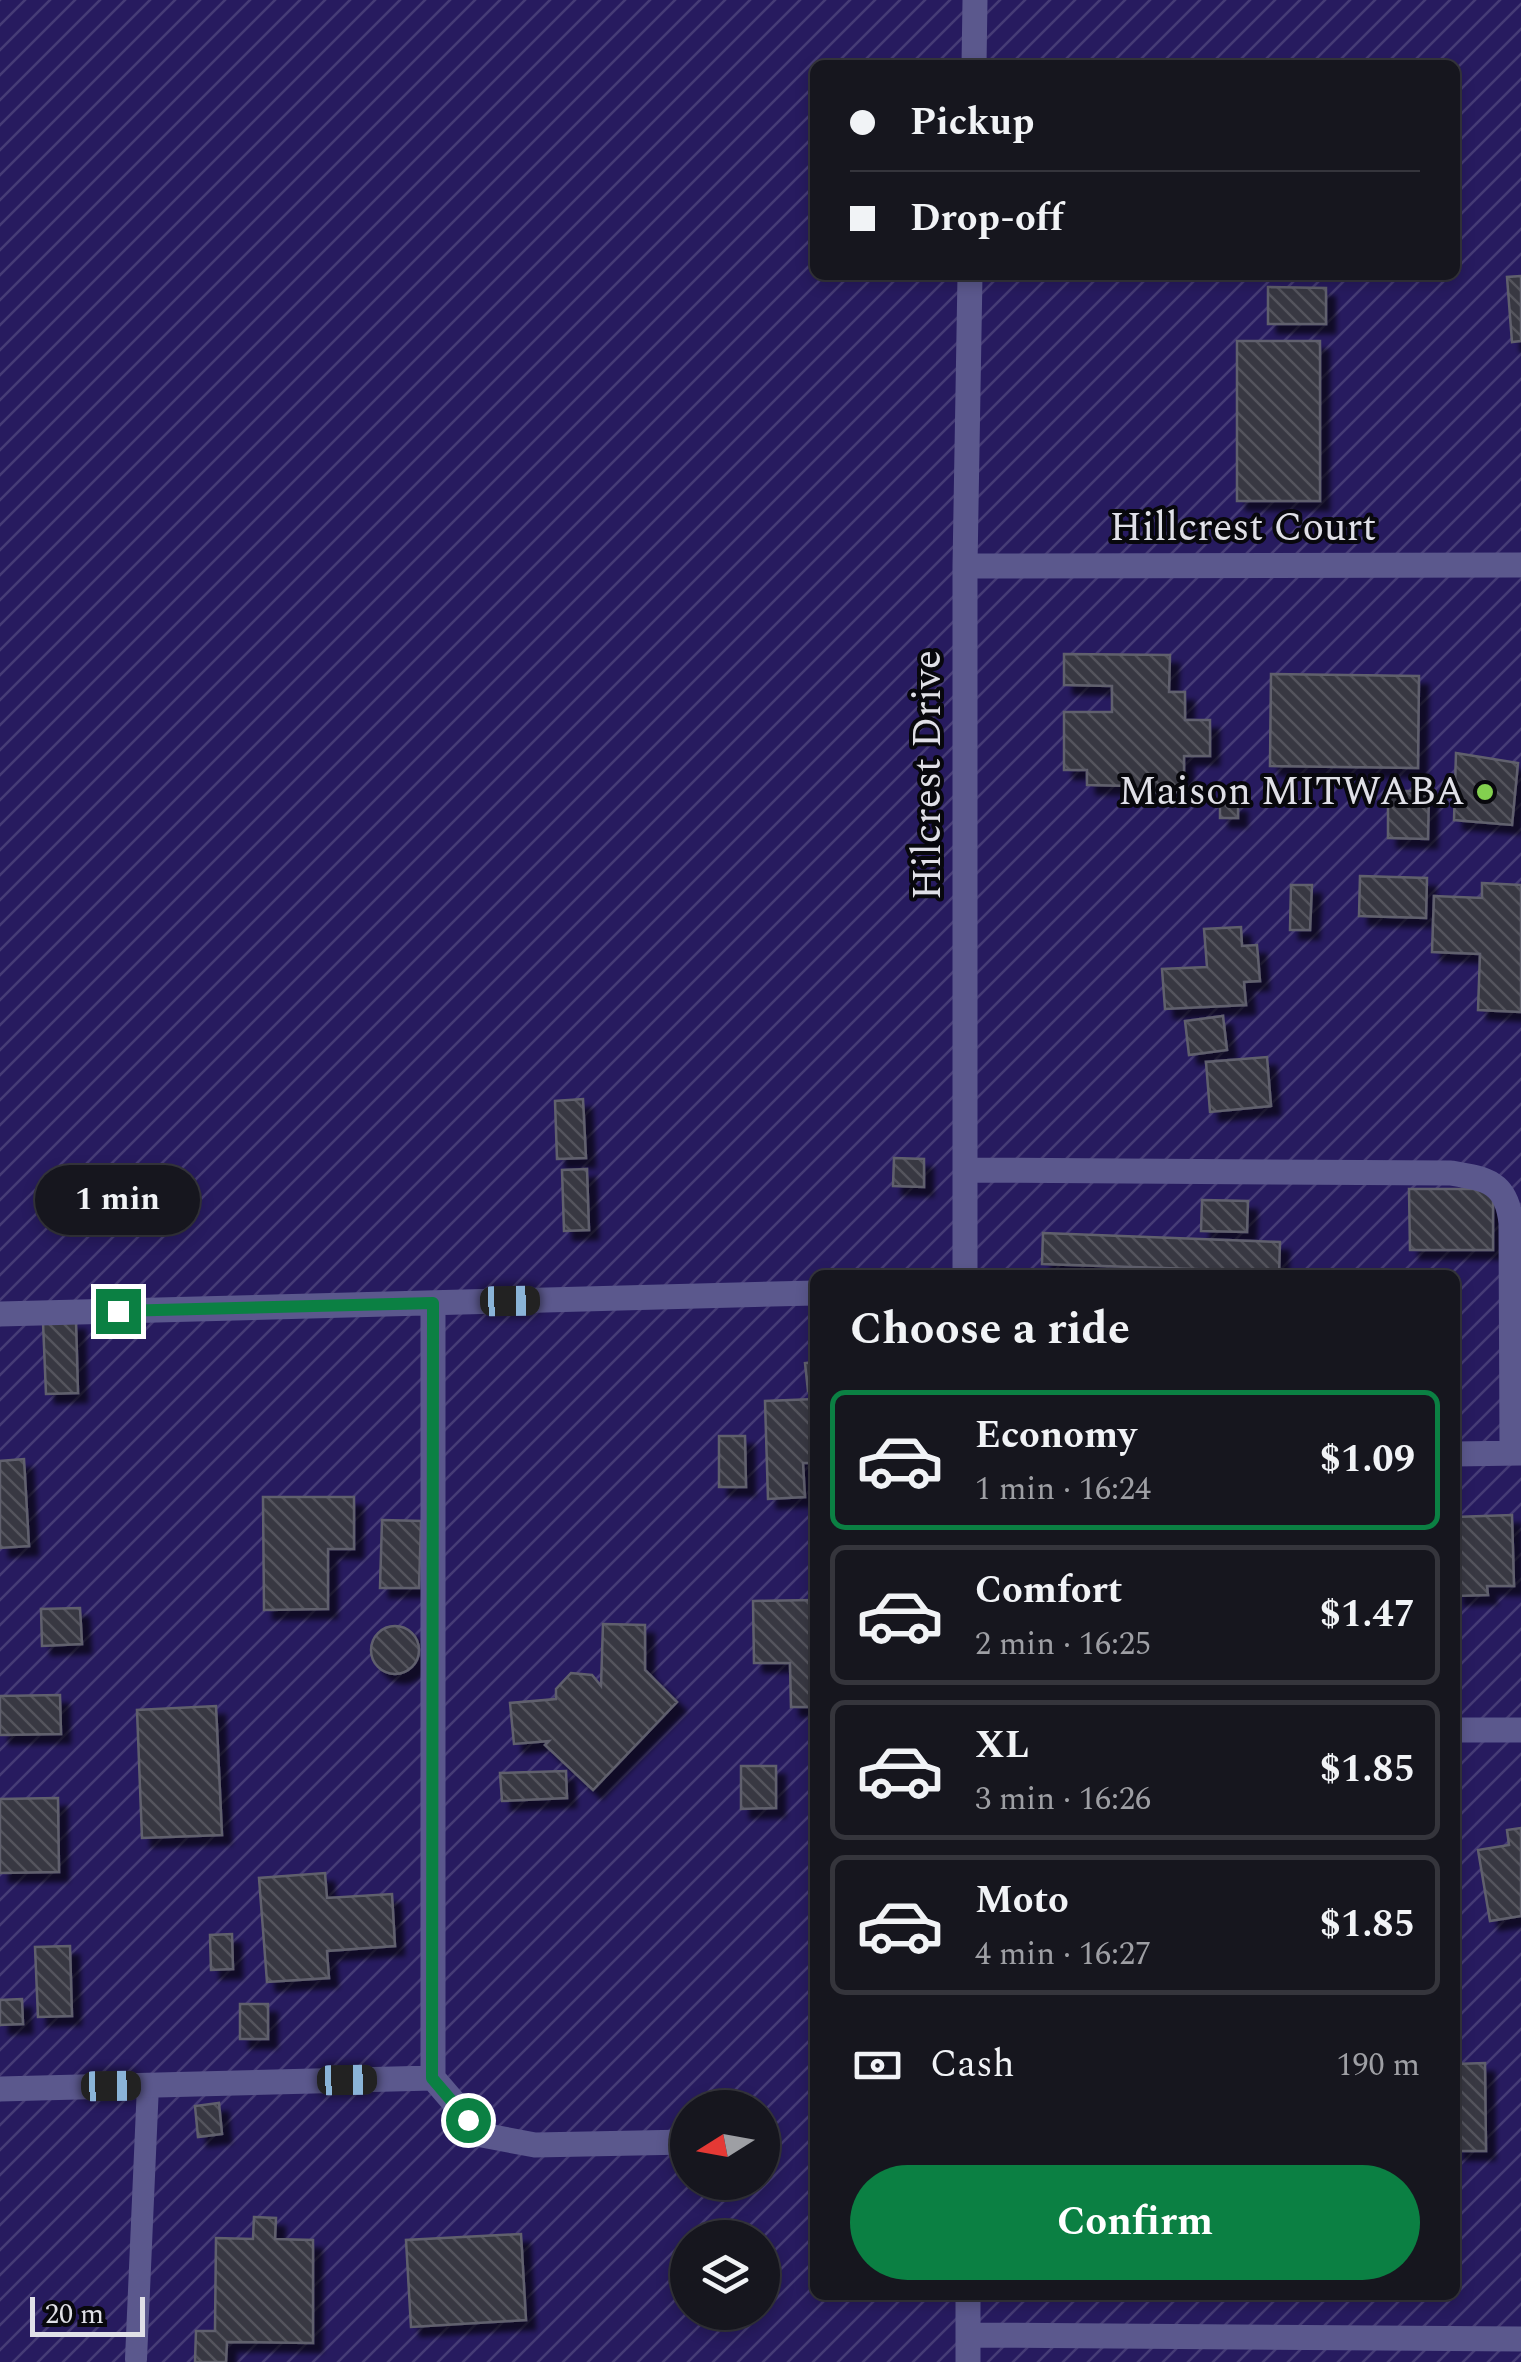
<!DOCTYPE html>
<meta charset="utf-8">
<style>
body{margin:0;font-family:Spectral,serif;background:#23232b;color:#f1f3f6;height:100vh;display:flex;flex-direction:column;font-size:38px;white-space:nowrap}
*{box-sizing:border-box;margin:0}
p{font-size:32px;color:#9e9fa4}
.icon{flex:none;width:55px;height:55px;fill:none;stroke:currentColor;stroke-width:2;stroke-linecap:round;stroke-linejoin:round}
.map{position:relative;flex:1;overflow:hidden}
.details{position:absolute;left:810px;top:1270px;width:650px;height:1030px;display:flex;flex-direction:column;background:#16161e;border-radius:15px;box-shadow:0 5px 15px #0003,0 0 0 2px #35353c}
.details>*{flex:none}
.top-card{position:absolute;left:810px;top:60px;width:650px;height:220px;border-radius:15px;box-shadow:0 5px 15px #0003,0 0 0 2px #35353c;display:grid;align-content:center;height:220px;padding:0 40px;background:#16161e}
.needle{width:65px;rotate:259deg}
.controls{position:absolute;left:670px;top:2090px;display:grid;gap:20px}
.controls a{display:grid;place-items:center;width:110px;height:110px;border-radius:50%;background:#16161e;box-shadow:0 5px 15px #0003,0 0 0 2px #35353c;font-size:50px}
.scale{position:absolute;left:30px;bottom:25px;width:115px;box-sizing:border-box;padding-left:10px;border:5px solid #e0e0e7;border-top:0;font-size:28px;line-height:35px;white-space:nowrap;color:#e0e0e7;-webkit-text-stroke:8px #08080d;paint-order:stroke}
.end{position:absolute;width:45px;height:45px;margin:-22px;border:12px solid #0b8043;background:#fff;box-shadow:0 0 0 5px #fff}
.from{border-radius:50%}
.bubble{position:absolute;height:70px;border-radius:35px;background:#16161e;box-shadow:0 5px 15px #0003,0 0 0 2px #35353c;font-size:32px;font-weight:700;line-height:70px;text-align:center}
.car{position:absolute;width:30px;height:60px;margin:-30px -15px;border-radius:12px;box-shadow:0 0 8px 2px #0007;background:linear-gradient(#222 24%,#8ab4d8 0 40%,#222 0 76%,#8ab4d8 0 86%,#222 0)}
.top-card b{display:flex;align-items:center;gap:35px;height:95px;font-size:38px}
.top-card b+b{border-top:2px solid #35353c}
.top-card i{width:25px;height:25px;background:#f1f3f6}
ul{padding:0;list-style:none}
li{display:flex;align-items:center;gap:30px;height:140px;margin:0 20px 15px;padding:0 20px;border:5px solid #35353c;border-radius:15px}
li div{flex:1}
li b{display:block;font-size:38px}
li em{font-style:normal;font-weight:700}
li.on{border-color:#0b8043}
li>.icon{width:90px;height:90px;stroke-width:1.5}
h2{padding:0 40px;font-size:45px;line-height:120px}
.pay{display:flex;align-items:center;gap:25px;height:110px;padding:0 40px;font-size:38px}
.pay p{margin-inline-start:auto}
.action{display:flex;gap:20px;margin-top:auto;padding:20px 40px}
.action a{flex:1;height:115px;border-radius:60px;background:#0b8043;color:#fff;font-size:40px;font-weight:700;line-height:115px;text-align:center}
.map>svg:first-child{display:block}
</style>
<div class="map">
<svg width="1521" height="2362" viewBox="0 0 1521 2362">
<defs>
<pattern id="garden-furrows" width="10" height="10" patternUnits="userSpaceOnUse" patternTransform="scale(2.5)"><rect width="10" height="10" fill="#271b5f"/><path d="M-1 1l2-2M0 10L10 0M9 11l2-2" fill="none" stroke="#463c76"/></pattern>
<pattern id="building-back-hatch" width="6" height="6" patternUnits="userSpaceOnUse" patternTransform="scale(2.5)"><rect width="6" height="6" fill="#373742"/><path d="M-1 5l2 2M0 0l6 6M5-1l2 2" fill="none" stroke="#54545d"/></pattern>
<filter id="shadow"><feDropShadow dx="9" dy="9" stdDeviation="2.5" flood-color="#0009"/></filter>
</defs>
<rect width="100%" height="100%" fill="#1e1e28"/>
<path fill="url(#garden-furrows)" fill-rule="evenodd" d="M 0,0 L 1521,0 L 1521,2362 L 0,2362 ZM 815,65 L 1455,65 L 1455,275 L 815,275 ZM 815,1275 L 1455,1275 L 1455,2295 L 815,2295 ZM 688,2108 L 762,2108 L 762,2182 L 688,2182 ZM 688,2238 L 762,2238 L 762,2312 L 688,2312 Z"/>
<path fill="url(#building-back-hatch)" stroke="#61616d" stroke-width="2.5" filter="url(#shadow)" d="M 1521,276 L 1521,341 L 1512,342 L 1507,277 Z
M 1268,287 L 1326,288 L 1326,324 L 1268,324 Z
M 1237,341 L 1320,341 L 1320,501 L 1237,501 Z
M 1064,654 L 1170,655 L 1169,692 L 1185,692 L 1185,720 L 1210,720 L 1210,756 L 1184,756 L 1184,792 L 1132,792 L 1132,786 L 1087,785 L 1087,770 L 1064,770 L 1064,712 L 1112,712 L 1112,686 L 1064,685 Z
M 1271,674 L 1419,676 L 1418,768 L 1270,766 Z
M 1456,753 L 1518,763 L 1512,825 L 1454,820 Z
M 1388,791 L 1429,791 L 1428,839 L 1388,838 Z
M 1238,803 L 1238,818 L 1220,818 L 1220,804 Z
M 1360,876 L 1427,878 L 1426,918 L 1359,916 Z
M 1482,883 L 1521,885 L 1521,1012 L 1478,1010 L 1480,954 L 1432,952 L 1434,896 L 1482,898 Z
M 1291,885 L 1312,885 L 1310,930 L 1290,930 Z
M 1241,927 L 1242,946 L 1257,945 L 1260,981 L 1244,982 L 1246,1005 L 1165,1009 L 1162,969 L 1207,967 L 1204,929 Z
M 1223,1016 L 1227,1050 L 1189,1055 L 1185,1021 Z
M 1267,1057 L 1271,1106 L 1210,1112 L 1206,1062 Z
M 583,1099 L 586,1158 L 557,1159 L 555,1101 Z
M 894,1158 L 924,1159 L 924,1187 L 893,1186 Z
M 587,1169 L 589,1230 L 564,1231 L 562,1170 Z
M 1409,1189 L 1493,1189 L 1493,1250 L 1410,1250 Z
M 1202,1200 L 1248,1201 L 1247,1232 L 1201,1231 Z
M 1043,1233 L 1280,1242 L 1279,1275 L 1221,1275 L 1222,1270 L 1042,1264 Z
M 76,1321 L 78,1393 L 46,1394 L 43,1322 Z
M 815,1362 L 815,1391 L 808,1391 L 805,1363 Z
M 815,1399 L 815,1463 L 803,1463 L 805,1497 L 768,1499 L 765,1401 Z
M 719,1436 L 745,1436 L 746,1487 L 719,1487 Z
M 24,1459 L 29,1546 L 0,1548 L 0,1461 Z
M 263,1497 L 354,1497 L 354,1549 L 328,1549 L 328,1609 L 264,1610 Z
M 1512,1515 L 1514,1586 L 1487,1586 L 1488,1595 L 1455,1596 L 1455,1517 Z
M 382,1520 L 421,1521 L 419,1588 L 380,1588 Z
M 815,1600 L 815,1707 L 791,1707 L 790,1663 L 754,1663 L 753,1601 Z
M 80,1608 L 82,1644 L 42,1646 L 41,1609 Z
M 603,1624 L 645,1625 L 645,1670 L 677,1702 L 593,1790 L 545,1745 L 549,1741 L 514,1744 L 510,1703 L 556,1699 L 556,1689 L 571,1673 L 592,1675 L 601,1686 Z
M371 1650a24 24 0 1 1 48 0a24 24 0 1 1-48 0Z
M 60,1695 L 61,1734 L 0,1735 L 0,1696 Z
M 216,1706 L 222,1835 L 142,1838 L 137,1710 Z
M 741,1766 L 776,1766 L 776,1808 L 741,1809 Z
M 566,1771 L 567,1798 L 502,1801 L 500,1773 Z
M 58,1798 L 59,1872 L 0,1873 L 0,1799 Z
M 1521,1828 L 1521,1916 L 1490,1921 L 1478,1850 L 1509,1845 L 1507,1830 Z
M 325,1873 L 327,1898 L 392,1894 L 395,1946 L 327,1951 L 329,1978 L 267,1982 L 259,1878 Z
M 232,1934 L 233,1969 L 211,1970 L 210,1935 Z
M 70,1946 L 72,2016 L 38,2017 L 35,1947 Z
M 22,1999 L 23,2024 L 0,2025 L 0,2000 Z
M 240,2004 L 268,2004 L 268,2039 L 240,2039 Z
M 1485,2063 L 1486,2151 L 1455,2151 L 1455,2064 Z
M 219,2103 L 222,2134 L 198,2137 L 195,2106 Z
M 254,2217 L 276,2218 L 275,2239 L 313,2240 L 313,2343 L 227,2342 L 226,2362 L 195,2362 L 196,2331 L 215,2331 L 216,2238 L 253,2239 Z
M 521,2234 L 526,2320 L 411,2327 L 406,2240 Z"/>
<g fill="none" stroke-linecap="round" stroke-linejoin="round">
<path stroke="#5b588d" stroke-width="22" d="M 136,2359 L 148,2085"/>
<path stroke="#5b588d" stroke-width="25" d="M 974,65 L 975,0
M 965,566 L 1521,565
M 966,1170 L 1451,1173 C 1487,1179 1507,1182 1511,1223 L 1512,1453
M 965,1275 L 965,566 L 970,275
M 433,1303 L 433,2078 L 482,2135 L 535,2145 L 688,2142
M 0,1314 L 815,1293
M 1455,1454 L 1521,1453
M 1455,1730 L 1521,1730
M 0,2089 L 433,2078
M 968,2335 L 1521,2339
M 968,2362 L 968,2295"/>
</g>
<g fill="none" stroke-linecap="round" stroke-linejoin="round">
<path stroke="#0b8043" stroke-width="12" d="M 118,1311 L 433,1303 L 432,2078 L 468,2120"/>
</g>
<circle fill="#83d04f" stroke="#08080d" stroke-width="4" cx="1485" cy="792" r="10"/>
<g text-anchor="middle" dominant-baseline="central" stroke-width="8" stroke-linejoin="round" paint-order="stroke">
<g font-size="40" fill="#e0e0e7" stroke="#08080d">
<text x="1243" y="528">Hillcrest Court</text>
<text transform="translate(928 775) rotate(-90)">Hilcrest Drive</text>
</g>
<g font-size="40" fill="#e0e0e7" stroke="#08080d" text-anchor="end">
<text x="1465" y="792">Maison MITWABA</text>
</g>
</g>
</svg>
<div class="controls">
<a><svg class="needle" viewBox="-14 -14 28 28"><path d="M0-13l5 13h-10z" fill="#e53935"/><path d="M0 13l5-13h-10z" fill="#9e9fa4"/></svg></a>
<a><svg class="icon" aria-label="layers" viewBox="0 0 24 24"><path d="M12 4l9 5-9 5-9-5zM3 14l9 5 9-5"/></svg></a>
</div>
<div class="scale">20 m</div>
<i class="end from" style="left:468px;top:2120px"></i>
<i class="end" style="left:118px;top:1311px"></i>
<div class="bubble" style="left:35px;top:1165px;width:165px">1 min</div>
<i class="car" style="left:510px;top:1301px;rotate:89deg"></i>
<i class="car" style="left:347px;top:2080px;rotate:89deg"></i>
<i class="car" style="left:111px;top:2086px;rotate:89deg"></i>
<div class="top-card">
<b><i class="from"></i>Pickup</b>
<b><i></i>Drop-off</b>
</div>
<section class="details">
<h2>Choose a ride</h2>
<ul>
<li class="on"><svg class="icon" aria-label="car" viewBox="0 0 24 24"><path d="M5 17H2v-5l4-1 3-4h7l3 4 3 1v5h-3M9 17h6M6 11h13"/><circle cx="7" cy="17" r="2"/><circle cx="17" cy="17" r="2"/></svg><div><b>Economy</b><p>1 min · 16:24</p></div><em>$1.09</em></li>
<li><svg class="icon" aria-label="car" viewBox="0 0 24 24"><path d="M5 17H2v-5l4-1 3-4h7l3 4 3 1v5h-3M9 17h6M6 11h13"/><circle cx="7" cy="17" r="2"/><circle cx="17" cy="17" r="2"/></svg><div><b>Comfort</b><p>2 min · 16:25</p></div><em>$1.47</em></li>
<li><svg class="icon" aria-label="car" viewBox="0 0 24 24"><path d="M5 17H2v-5l4-1 3-4h7l3 4 3 1v5h-3M9 17h6M6 11h13"/><circle cx="7" cy="17" r="2"/><circle cx="17" cy="17" r="2"/></svg><div><b>XL</b><p>3 min · 16:26</p></div><em>$1.85</em></li>
<li><svg class="icon" aria-label="car" viewBox="0 0 24 24"><path d="M5 17H2v-5l4-1 3-4h7l3 4 3 1v5h-3M9 17h6M6 11h13"/><circle cx="7" cy="17" r="2"/><circle cx="17" cy="17" r="2"/></svg><div><b>Moto</b><p>4 min · 16:27</p></div><em>$1.85</em></li>
</ul>
<div class="pay"><svg class="icon" aria-label="cash" viewBox="0 0 24 24"><path d="M3 7h18v10H3z"/><circle cx="12" cy="12" r="2"/></svg>Cash<p>190 m</p></div>
<div class="action"><a>Confirm</a></div>
</section>
</div>
